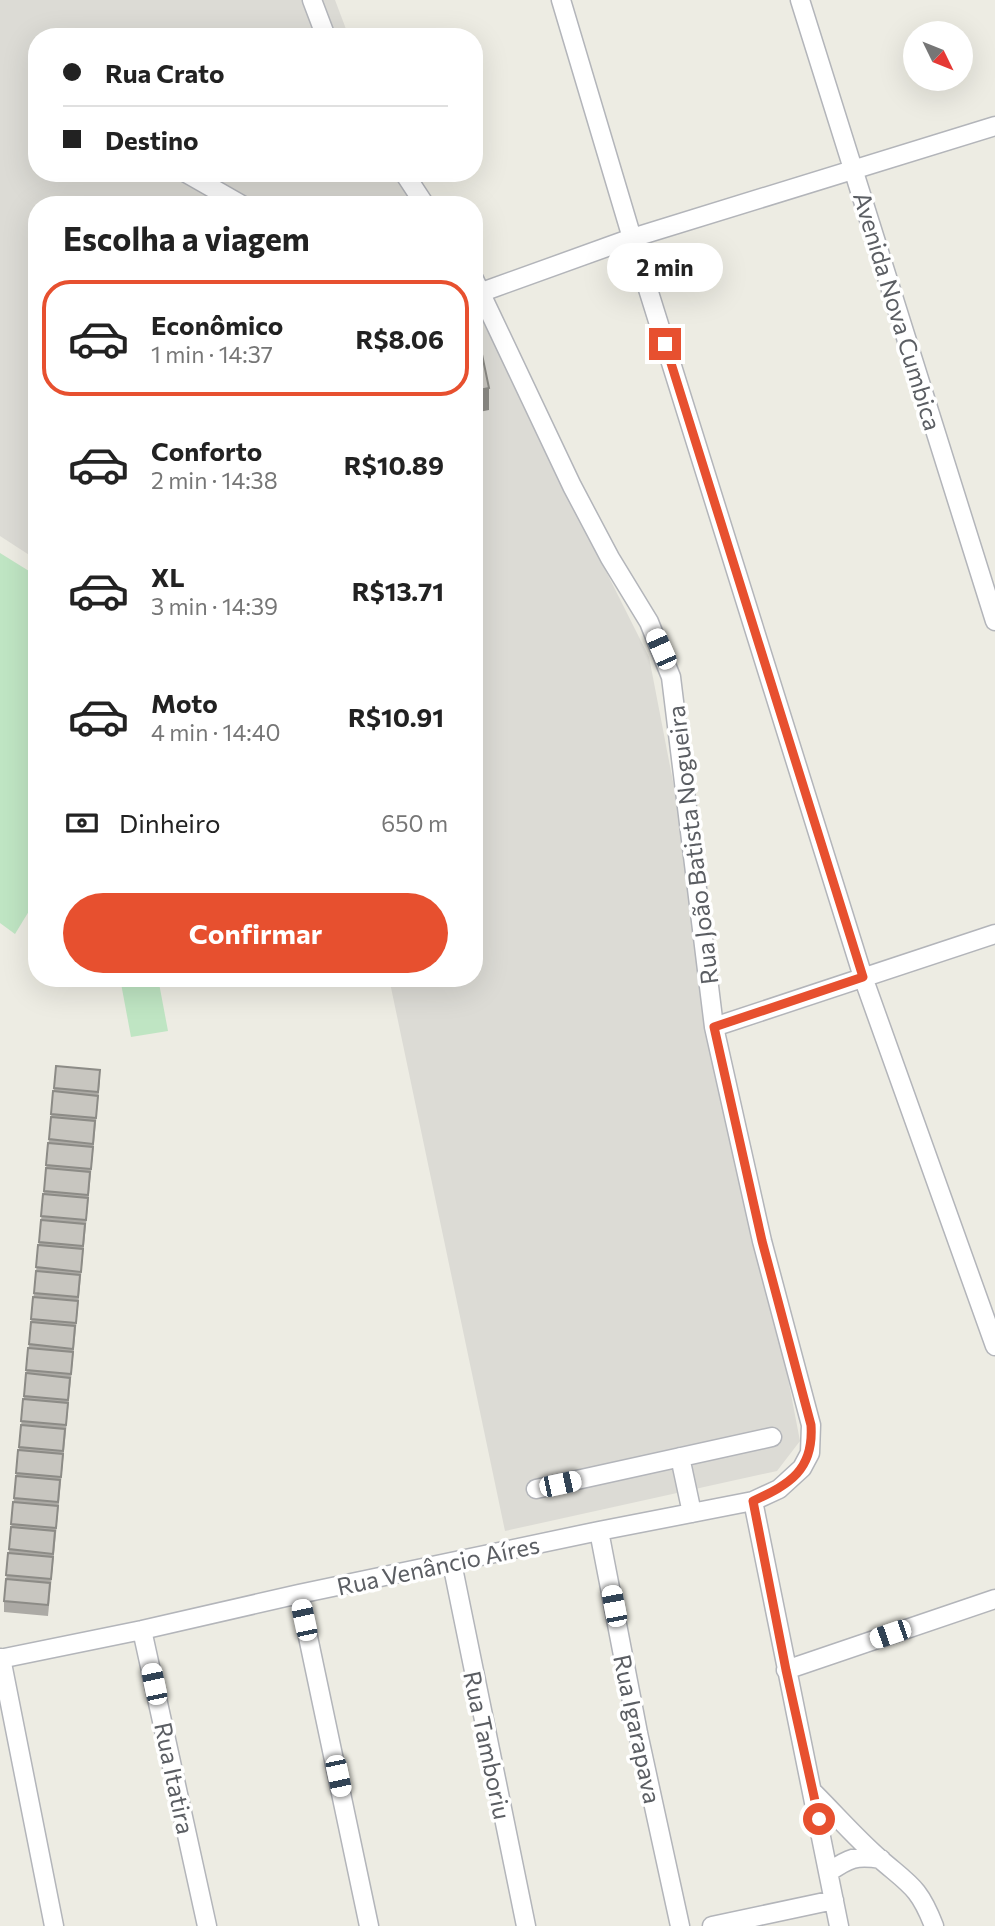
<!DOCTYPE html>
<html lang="pt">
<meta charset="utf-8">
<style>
body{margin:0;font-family:Commissioner,sans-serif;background:#f6f6f6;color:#222;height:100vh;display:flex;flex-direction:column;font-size:26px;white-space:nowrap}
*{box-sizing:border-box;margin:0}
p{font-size:23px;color:#767676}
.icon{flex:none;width:38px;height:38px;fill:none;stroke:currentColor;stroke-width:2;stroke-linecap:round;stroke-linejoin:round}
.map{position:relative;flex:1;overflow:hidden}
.panel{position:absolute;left:28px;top:196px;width:455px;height:791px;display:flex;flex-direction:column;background:#fff;border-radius:28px;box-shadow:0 7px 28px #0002}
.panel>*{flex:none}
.guide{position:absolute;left:28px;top:28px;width:455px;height:154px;border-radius:28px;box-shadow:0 7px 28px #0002;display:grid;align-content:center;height:154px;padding:0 35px;background:#fff}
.needle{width:46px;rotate:133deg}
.controls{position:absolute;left:903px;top:21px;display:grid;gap:14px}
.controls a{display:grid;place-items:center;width:70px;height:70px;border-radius:50%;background:#fff;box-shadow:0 7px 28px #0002;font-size:35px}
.end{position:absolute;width:32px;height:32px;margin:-16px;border:9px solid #e7502f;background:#fff;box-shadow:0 0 0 4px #fff}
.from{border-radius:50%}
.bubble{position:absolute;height:49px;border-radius:24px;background:#fff;box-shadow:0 7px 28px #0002;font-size:23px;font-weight:700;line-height:49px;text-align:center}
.car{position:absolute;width:21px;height:42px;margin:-21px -10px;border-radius:9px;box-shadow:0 0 5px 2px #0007;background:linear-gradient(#fff 24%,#345 0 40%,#fff 0 76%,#345 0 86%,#fff 0)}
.guide b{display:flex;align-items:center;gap:24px;height:66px;font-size:26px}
.guide b+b{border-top:2px solid #e0e0e0}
.guide i{width:18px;height:18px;background:#222}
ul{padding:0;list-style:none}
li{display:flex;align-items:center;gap:21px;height:116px;margin:0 14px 10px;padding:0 21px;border:4px solid transparent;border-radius:28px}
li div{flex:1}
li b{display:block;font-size:26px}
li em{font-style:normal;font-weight:700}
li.current{border-color:#e7502f}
li>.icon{width:63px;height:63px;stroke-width:1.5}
h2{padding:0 35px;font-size:32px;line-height:84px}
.pay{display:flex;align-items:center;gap:18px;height:77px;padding:0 35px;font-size:26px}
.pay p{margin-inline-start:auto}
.primary-button{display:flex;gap:14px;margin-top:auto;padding:14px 35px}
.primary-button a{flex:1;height:80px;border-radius:42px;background:#e7502f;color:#fff;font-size:28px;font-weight:700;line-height:80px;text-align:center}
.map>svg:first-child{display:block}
</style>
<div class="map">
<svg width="995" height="1926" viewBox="0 0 995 1926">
<rect width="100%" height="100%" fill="#edece3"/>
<path fill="#dcdbd5" d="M 0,0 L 335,0 L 349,37 L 37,37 L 37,173 L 400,173 L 412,205 L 37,205 L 37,560 L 0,536 Z
M 474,298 L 524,408 L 649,657 L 800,1441 L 777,1471 L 505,1531 L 389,978 L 474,978 Z"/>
<path fill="#bfe5c3" d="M 0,553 L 37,576 L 37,898 L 15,934 L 0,923 Z
M 120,978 L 158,978 L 168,1031 L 131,1037 Z"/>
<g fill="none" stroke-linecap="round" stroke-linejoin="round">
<g stroke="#b3b5ba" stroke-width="21">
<path id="minor" d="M 312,0 L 326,37
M 561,0 L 632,238 L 863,977 L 995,1346
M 800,0 L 995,621
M 186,173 L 242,205
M 404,173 L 425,205
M 482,292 L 632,238 L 995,126
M 714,1027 L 995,934
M 680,1457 L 692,1513
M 536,1489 L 772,1437
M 753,1501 L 839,1926
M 599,1531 L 638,1733 L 680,1926
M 452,1563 L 526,1926
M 299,1594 L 369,1926
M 142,1630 L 207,1926
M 1,1658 L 54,1926
M 0,1659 L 142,1630 L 299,1594 L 599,1531 L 753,1501 L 779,1489 L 802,1468 L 810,1453 L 811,1425 L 762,1241 L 714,1027 L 671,677 L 649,622 L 610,558 L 572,486 L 474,279
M 786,1670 L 995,1599
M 814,1793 C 836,1815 857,1839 880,1859 C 910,1885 919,1887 934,1926
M 829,1872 C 849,1858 856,1855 881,1859
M 712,1926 L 834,1900"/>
</g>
<use href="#minor" stroke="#fff" stroke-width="18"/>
</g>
<path fill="#acaaa5" d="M 56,1066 L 100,1081 L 48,1616 L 4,1612 L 4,1601 Z"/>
<path fill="#8c8b86" d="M 489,388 L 489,410 L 474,413 L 474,391 Z"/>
<path fill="#c8c6c0" stroke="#8c8b86" stroke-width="2" d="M 474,316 L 489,388 L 474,391 Z
M 56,1066 L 100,1070 L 98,1092 L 54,1088 Z
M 53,1091 L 98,1096 L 96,1118 L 51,1114 Z
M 51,1117 L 95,1121 L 93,1144 L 49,1139 Z
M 48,1143 L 93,1147 L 91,1169 L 46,1165 Z
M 46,1168 L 90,1172 L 88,1195 L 44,1191 Z
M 43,1194 L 88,1198 L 86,1220 L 41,1216 Z
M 41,1220 L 85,1224 L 83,1246 L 39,1242 Z
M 38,1245 L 83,1249 L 81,1272 L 36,1267 Z
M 36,1271 L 80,1275 L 78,1297 L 34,1293 Z
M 33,1297 L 78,1301 L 76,1323 L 31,1319 Z
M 31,1322 L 75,1326 L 73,1349 L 29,1344 Z
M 28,1348 L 73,1352 L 71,1374 L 26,1370 Z
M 26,1373 L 70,1378 L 68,1400 L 24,1396 Z
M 23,1399 L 68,1403 L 66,1425 L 21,1421 Z
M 21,1425 L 65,1429 L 63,1451 L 19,1447 Z
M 18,1450 L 63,1454 L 61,1477 L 16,1473 Z
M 16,1476 L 60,1480 L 58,1502 L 14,1498 Z
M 13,1502 L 58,1506 L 56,1528 L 11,1524 Z
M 11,1527 L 55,1531 L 53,1554 L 9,1549 Z
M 8,1553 L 53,1557 L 51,1579 L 6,1575 Z
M 6,1579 L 50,1583 L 48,1605 L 4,1601 Z"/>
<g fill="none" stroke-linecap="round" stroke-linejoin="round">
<path stroke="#e7502f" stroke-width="9" d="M 665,344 L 863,977 L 714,1027 L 762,1241 L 811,1425 C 814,1470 790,1484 753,1501 L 786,1670 L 819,1819"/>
</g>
<g text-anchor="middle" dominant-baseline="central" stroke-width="7" stroke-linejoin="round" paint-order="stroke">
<g font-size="24" fill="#5b5e63" stroke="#fff">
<text transform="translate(898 311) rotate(73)">Avenida Nova Cumbica</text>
<text transform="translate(692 845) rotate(-97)">Rua João Batista Nogueira</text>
<text transform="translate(438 1565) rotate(-12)">Rua Venâncio Aíres</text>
<text transform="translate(638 1729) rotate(78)">Rua Igarapava</text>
<text transform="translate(488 1745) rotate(78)">Rua Tamboriu</text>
<text transform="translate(175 1778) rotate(78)">Rua Itatira</text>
</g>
</g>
</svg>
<div class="controls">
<a><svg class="needle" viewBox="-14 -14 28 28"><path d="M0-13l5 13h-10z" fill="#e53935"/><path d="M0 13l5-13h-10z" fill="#767676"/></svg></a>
</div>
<i class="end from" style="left:819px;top:1819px"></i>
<i class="end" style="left:665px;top:344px"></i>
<div class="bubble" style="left:607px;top:243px;width:116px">2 min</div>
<i class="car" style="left:661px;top:649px;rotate:336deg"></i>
<i class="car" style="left:560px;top:1484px;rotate:78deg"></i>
<i class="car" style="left:614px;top:1606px;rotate:349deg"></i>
<i class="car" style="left:304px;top:1620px;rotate:348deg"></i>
<i class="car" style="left:890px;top:1634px;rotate:251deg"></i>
<i class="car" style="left:154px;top:1684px;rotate:348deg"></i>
<i class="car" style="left:338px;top:1776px;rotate:168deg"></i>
<div class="guide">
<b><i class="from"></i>Rua Crato</b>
<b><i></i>Destino</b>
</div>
<section class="panel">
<h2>Escolha a viagem</h2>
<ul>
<li class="current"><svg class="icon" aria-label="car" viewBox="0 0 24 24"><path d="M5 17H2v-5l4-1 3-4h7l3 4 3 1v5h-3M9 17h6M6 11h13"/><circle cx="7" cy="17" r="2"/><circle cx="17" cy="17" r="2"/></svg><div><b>Econômico</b><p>1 min · 14:37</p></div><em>R$8.06</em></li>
<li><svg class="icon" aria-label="car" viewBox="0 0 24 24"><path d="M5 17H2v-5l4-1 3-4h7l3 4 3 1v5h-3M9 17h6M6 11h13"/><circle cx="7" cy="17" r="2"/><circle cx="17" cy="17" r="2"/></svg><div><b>Conforto</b><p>2 min · 14:38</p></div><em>R$10.89</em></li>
<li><svg class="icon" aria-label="car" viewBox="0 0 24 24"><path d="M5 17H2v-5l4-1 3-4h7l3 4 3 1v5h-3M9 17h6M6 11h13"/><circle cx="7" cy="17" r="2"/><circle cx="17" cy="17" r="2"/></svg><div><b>XL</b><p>3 min · 14:39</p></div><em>R$13.71</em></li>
<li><svg class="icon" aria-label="car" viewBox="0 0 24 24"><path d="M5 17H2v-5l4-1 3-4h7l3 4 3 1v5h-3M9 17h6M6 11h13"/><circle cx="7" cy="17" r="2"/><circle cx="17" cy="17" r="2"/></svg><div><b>Moto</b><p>4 min · 14:40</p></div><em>R$10.91</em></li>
</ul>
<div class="pay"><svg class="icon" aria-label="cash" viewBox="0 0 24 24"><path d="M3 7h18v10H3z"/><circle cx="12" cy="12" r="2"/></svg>Dinheiro<p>650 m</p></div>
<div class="primary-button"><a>Confirmar</a></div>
</section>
</div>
